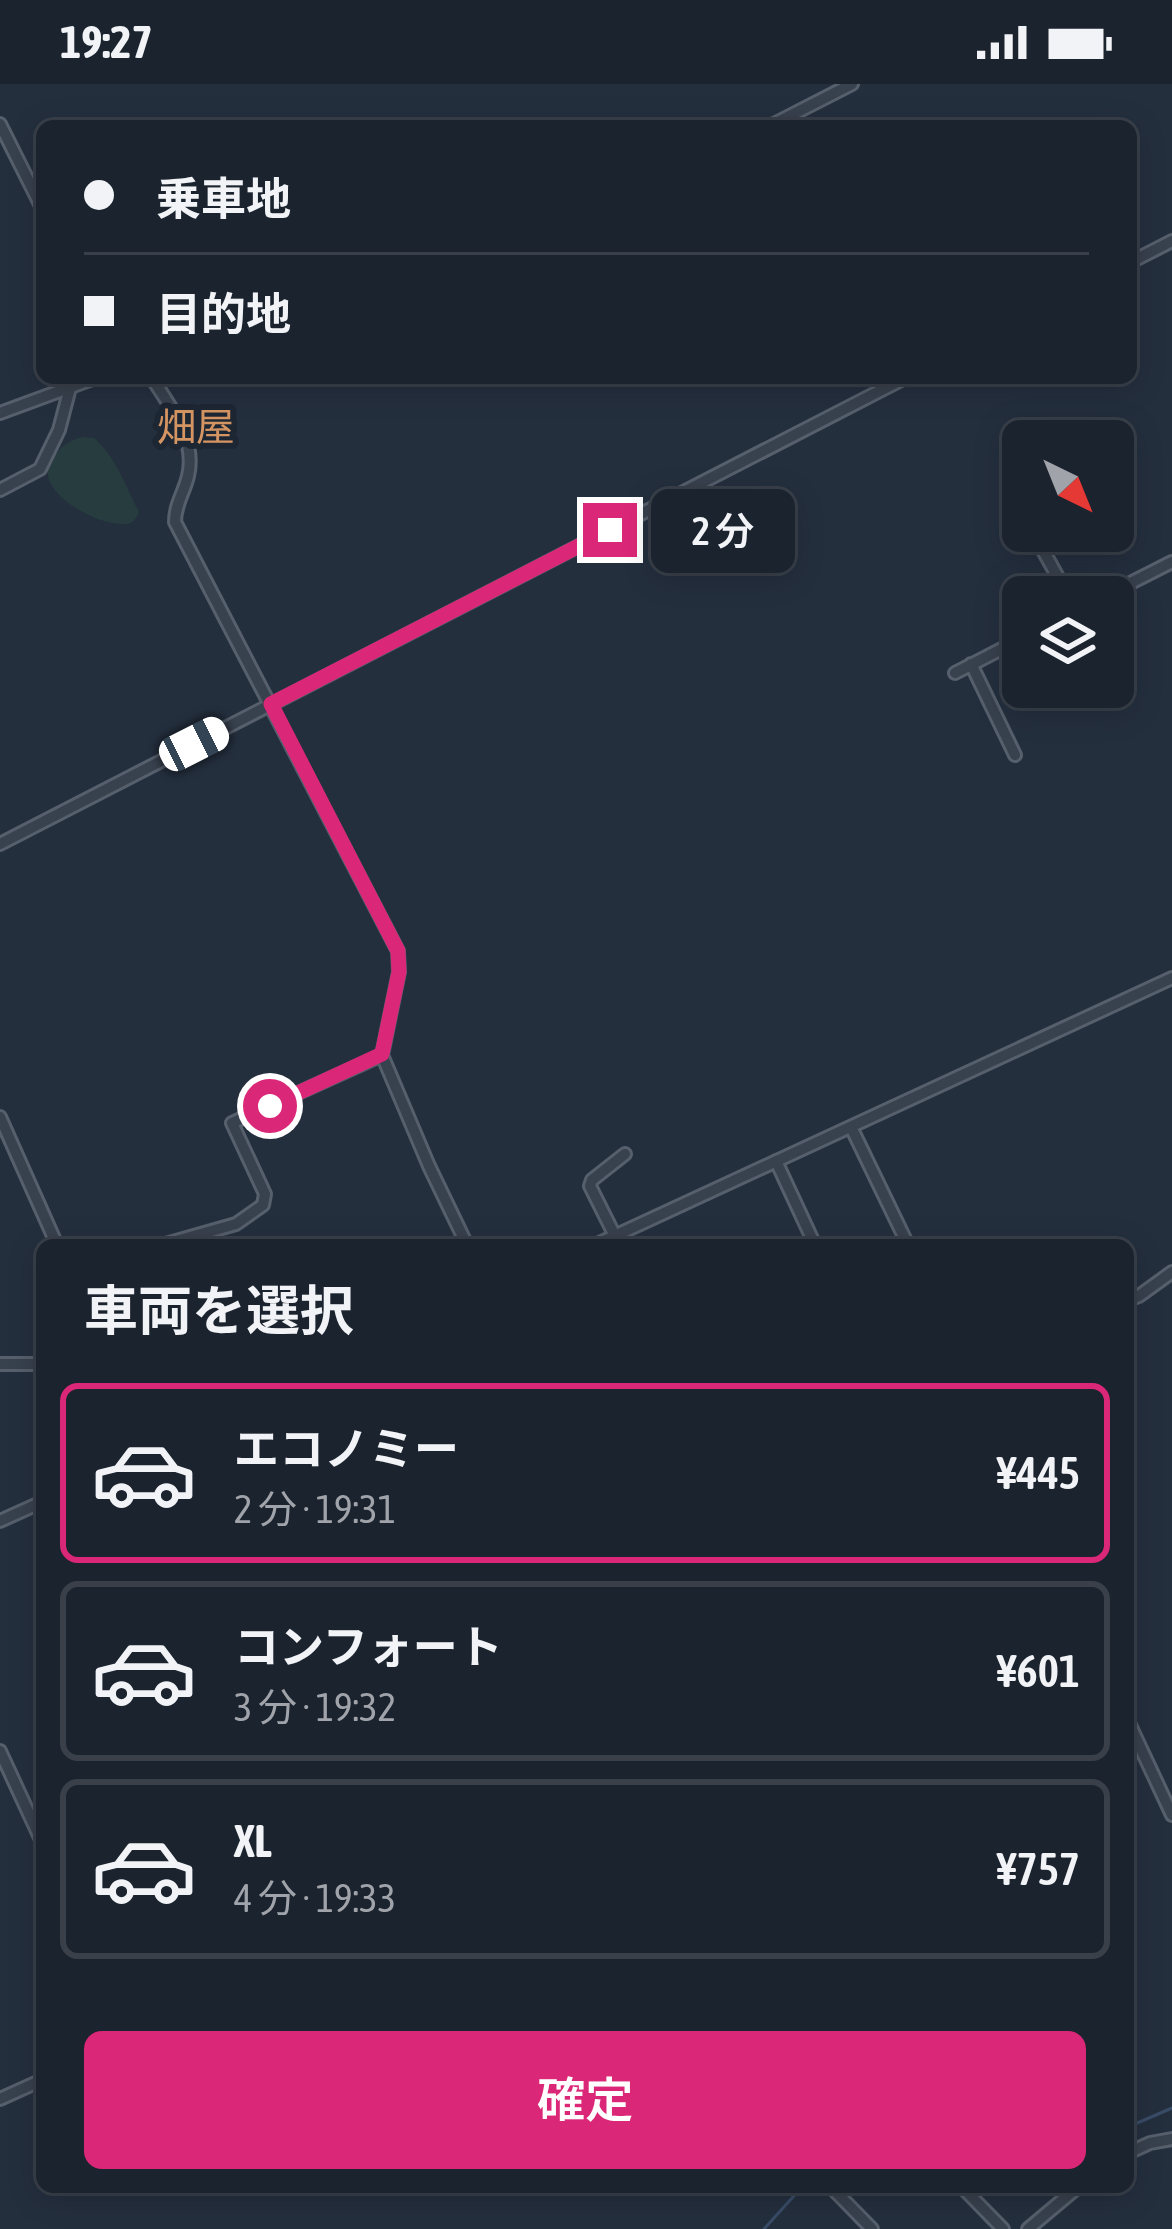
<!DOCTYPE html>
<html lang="ja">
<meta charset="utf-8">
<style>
body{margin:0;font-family:"Asap Condensed","Noto Sans JP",sans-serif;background:#242b36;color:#f1f3f6;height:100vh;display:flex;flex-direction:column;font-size:45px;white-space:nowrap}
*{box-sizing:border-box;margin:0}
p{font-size:39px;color:#a0a4aa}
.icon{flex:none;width:66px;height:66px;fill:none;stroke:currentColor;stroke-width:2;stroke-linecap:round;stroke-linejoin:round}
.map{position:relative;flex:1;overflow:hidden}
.drawer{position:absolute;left:36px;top:1155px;width:1098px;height:954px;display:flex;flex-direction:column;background:#1b232e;border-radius:18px;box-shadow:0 6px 30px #0003,0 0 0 3px #39404a}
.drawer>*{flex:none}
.top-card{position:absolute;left:36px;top:36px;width:1101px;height:264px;border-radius:18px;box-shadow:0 6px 30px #0003,0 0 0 3px #39404a;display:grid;align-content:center;height:264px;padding:0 48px;background:#1b232e}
.needle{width:78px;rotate:137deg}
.buttons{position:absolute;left:1002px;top:336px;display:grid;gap:24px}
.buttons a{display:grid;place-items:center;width:132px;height:132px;border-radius:18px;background:#1b232e;box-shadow:0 6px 30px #0003,0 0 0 3px #39404a;font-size:60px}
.end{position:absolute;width:54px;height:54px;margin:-27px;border:15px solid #db2777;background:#fff;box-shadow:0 0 0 6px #fff}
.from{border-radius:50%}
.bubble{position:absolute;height:84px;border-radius:18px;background:#1b232e;box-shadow:0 6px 30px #0003,0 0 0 3px #39404a;font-size:39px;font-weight:600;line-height:84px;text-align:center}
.car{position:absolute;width:36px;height:72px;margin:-36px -18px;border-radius:15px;box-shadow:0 0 9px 3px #0007;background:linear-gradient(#fff 24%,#345 0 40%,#fff 0 76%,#345 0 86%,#fff 0)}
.top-card b{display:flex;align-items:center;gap:42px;height:114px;font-size:45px}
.top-card b+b{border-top:3px solid #39404a}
.top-card i{width:30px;height:30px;background:#f1f3f6}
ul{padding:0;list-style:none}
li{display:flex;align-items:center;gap:36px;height:180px;margin:0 24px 18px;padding:0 24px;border:6px solid #39404a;border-radius:18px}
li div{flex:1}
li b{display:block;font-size:45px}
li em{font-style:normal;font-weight:600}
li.active{border-color:#db2777}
li>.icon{width:108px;height:108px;stroke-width:1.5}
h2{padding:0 48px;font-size:54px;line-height:144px}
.primary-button{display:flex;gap:24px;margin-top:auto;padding:24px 48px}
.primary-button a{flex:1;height:138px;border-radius:18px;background:#db2777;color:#fff;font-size:48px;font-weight:600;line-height:138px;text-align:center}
.status{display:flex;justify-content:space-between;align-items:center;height:84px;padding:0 60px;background:#1b232e;direction:ltr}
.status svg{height:33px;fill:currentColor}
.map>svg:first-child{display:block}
</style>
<div class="status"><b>19:27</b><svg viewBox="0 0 49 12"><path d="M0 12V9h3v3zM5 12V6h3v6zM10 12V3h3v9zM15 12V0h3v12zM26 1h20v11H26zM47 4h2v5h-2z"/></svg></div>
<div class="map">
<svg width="1172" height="2145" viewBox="0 0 1172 2145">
<rect width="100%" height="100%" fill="#242f3e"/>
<path fill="#263c3f" d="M 83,353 L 94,354 C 116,373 126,403 139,428 C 135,435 135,439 126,440 C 98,443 30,406 52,375 C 62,362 67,357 83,353 Z"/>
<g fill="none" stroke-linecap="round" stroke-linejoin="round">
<path stroke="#394c67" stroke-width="3" d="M 1128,2043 L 1172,2024
M 764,2145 L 802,2103"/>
<g stroke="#565f6c" stroke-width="16">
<path id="minor" d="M 0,40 L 42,124
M 770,42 L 852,0
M 1131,178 L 1172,157
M 152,294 C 170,323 197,355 188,392 C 184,409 175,420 175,438 L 398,867 L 399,888 L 382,971 L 429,1082 L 467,1161
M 0,329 L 95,294
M 0,406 L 40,385 L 59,346 L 70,304
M 1067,447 L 1040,461 L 1069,513
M 1103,513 L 1172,478
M 971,580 L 1015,671
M 955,589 L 1023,554
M 0,760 L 905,294
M 0,1033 L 57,1161
M 851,1043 L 908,1161
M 776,1077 L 815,1161
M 615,1152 L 590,1102 L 592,1096 L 625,1070
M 162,1161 L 236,1140 L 263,1121 L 265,1110 L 232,1039 L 382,971
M 595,1161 L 1172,894
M 1128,1216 L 1139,1212 L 1172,1188
M 0,1280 L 42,1280
M 0,1437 L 42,1418
M 1128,1637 L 1172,1731
M 0,1667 L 42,1758
M 0,2015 L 42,1996
M 1128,2069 L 1150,2059 L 1172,2055
M 831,2103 L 872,2145
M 962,2103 L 1003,2145
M 1028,2145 L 1078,2103"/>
</g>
<use href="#minor" stroke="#38414e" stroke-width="10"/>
</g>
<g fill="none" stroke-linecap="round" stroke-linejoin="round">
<path stroke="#db2777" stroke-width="15" d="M 270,1022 L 382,970 L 399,888 L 398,867 L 271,620 L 610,446"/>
</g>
<g text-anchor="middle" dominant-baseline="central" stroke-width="12" stroke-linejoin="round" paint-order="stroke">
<g font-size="39" fill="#d59563" stroke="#1d2633">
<text x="196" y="343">畑屋</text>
</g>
</g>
</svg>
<div class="buttons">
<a><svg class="needle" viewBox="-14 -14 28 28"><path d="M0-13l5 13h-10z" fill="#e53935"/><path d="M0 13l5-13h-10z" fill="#a0a4aa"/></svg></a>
<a><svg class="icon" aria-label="layers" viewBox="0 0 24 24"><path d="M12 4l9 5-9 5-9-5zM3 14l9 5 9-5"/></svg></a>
</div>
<i class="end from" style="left:270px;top:1022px"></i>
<i class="end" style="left:610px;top:446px"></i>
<div class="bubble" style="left:651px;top:405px;width:144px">2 分</div>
<i class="car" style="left:194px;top:660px;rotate:63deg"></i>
<div class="top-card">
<b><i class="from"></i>乗車地</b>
<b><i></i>目的地</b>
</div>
<section class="drawer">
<h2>車両を選択</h2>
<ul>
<li class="active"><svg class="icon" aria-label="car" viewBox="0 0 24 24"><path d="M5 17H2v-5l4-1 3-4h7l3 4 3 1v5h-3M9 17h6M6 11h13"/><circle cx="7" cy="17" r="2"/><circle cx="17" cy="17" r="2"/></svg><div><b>エコノミー</b><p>2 分 · 19:31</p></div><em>¥445</em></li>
<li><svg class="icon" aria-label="car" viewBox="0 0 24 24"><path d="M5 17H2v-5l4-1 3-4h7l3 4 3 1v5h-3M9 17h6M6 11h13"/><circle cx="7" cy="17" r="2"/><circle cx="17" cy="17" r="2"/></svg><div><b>コンフォート</b><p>3 分 · 19:32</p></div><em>¥601</em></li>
<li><svg class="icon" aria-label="car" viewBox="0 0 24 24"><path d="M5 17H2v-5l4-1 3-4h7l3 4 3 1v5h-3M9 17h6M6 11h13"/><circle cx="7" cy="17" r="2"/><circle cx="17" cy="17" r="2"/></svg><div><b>XL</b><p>4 分 · 19:33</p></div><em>¥757</em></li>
</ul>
<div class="primary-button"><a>確定</a></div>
</section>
</div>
